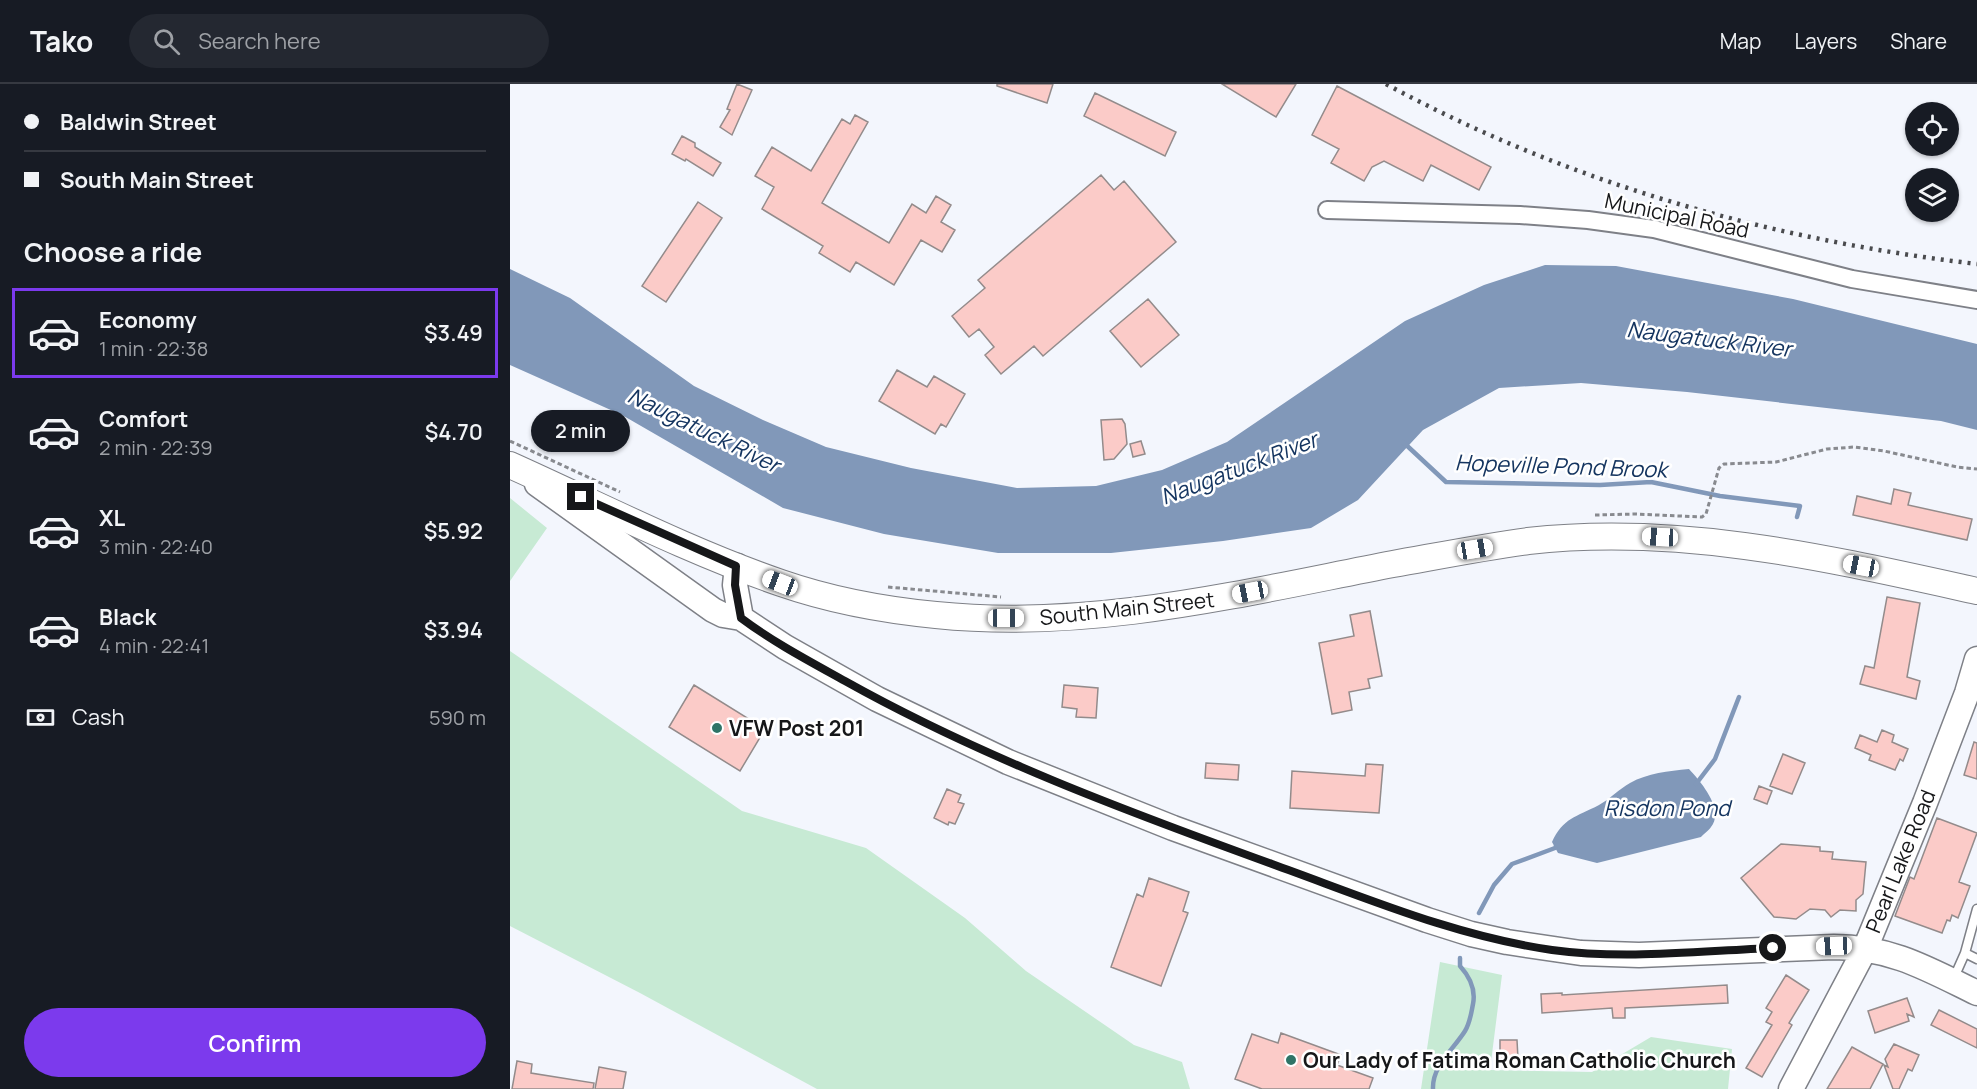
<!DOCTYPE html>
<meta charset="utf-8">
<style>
body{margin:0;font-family:Manrope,sans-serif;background:#242831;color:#f1f3f6;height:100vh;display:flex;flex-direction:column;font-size:22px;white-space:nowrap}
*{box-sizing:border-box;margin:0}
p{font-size:20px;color:#9ea1a6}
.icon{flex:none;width:33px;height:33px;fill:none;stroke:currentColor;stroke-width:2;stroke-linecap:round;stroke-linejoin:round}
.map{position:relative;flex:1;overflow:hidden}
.sheet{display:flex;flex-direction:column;background:#171b24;width:510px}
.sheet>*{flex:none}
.top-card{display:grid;align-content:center;height:132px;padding:0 24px;background:#171b24}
.fabs{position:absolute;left:1395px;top:18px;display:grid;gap:12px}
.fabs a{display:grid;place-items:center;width:54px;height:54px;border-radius:50%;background:#171b24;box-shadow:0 2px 4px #0004;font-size:30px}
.end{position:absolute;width:27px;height:27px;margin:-14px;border:8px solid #161719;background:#fff;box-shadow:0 0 0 3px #fff}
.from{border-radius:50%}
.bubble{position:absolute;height:42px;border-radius:21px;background:#171b24;box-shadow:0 2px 4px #0004;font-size:20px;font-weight:600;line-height:42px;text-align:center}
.car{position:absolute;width:18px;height:36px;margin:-18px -9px;border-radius:8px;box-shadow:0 0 4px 2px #0007;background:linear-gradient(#fff 24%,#345 0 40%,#fff 0 76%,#345 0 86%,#fff 0)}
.top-card b{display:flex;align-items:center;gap:21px;height:57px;font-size:22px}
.top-card b+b{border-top:2px solid #363941}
.top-card i{width:15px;height:15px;background:#f1f3f6}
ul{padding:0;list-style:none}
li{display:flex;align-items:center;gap:18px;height:90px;margin:0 12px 9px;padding:0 12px;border:3px solid transparent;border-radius:0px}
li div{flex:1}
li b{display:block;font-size:22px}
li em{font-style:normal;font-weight:600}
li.current{border-color:#7c3aed}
li>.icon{width:54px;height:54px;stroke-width:1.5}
h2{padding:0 24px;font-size:27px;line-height:72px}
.pay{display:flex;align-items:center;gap:15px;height:66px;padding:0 24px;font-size:22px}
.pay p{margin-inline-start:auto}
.button{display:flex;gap:12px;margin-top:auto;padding:12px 24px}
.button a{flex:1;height:69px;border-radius:36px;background:#7c3aed;color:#fff;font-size:24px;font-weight:600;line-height:69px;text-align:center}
header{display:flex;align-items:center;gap:36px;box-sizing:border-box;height:84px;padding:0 30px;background:#171b24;border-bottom:2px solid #363941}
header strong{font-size:28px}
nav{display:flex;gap:33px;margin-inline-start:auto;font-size:21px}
.search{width:420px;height:54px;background:#242831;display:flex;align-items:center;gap:15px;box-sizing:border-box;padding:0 21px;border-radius:33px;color:#9ea1a6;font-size:22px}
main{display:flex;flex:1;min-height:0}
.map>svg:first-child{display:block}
</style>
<header>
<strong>Tako</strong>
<div class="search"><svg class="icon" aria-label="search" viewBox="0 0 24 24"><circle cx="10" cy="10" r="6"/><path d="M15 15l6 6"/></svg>Search here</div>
<nav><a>Map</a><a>Layers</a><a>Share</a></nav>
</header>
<main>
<section class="sheet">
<div class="top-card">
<b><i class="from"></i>Baldwin Street</b>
<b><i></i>South Main Street</b>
</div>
<h2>Choose a ride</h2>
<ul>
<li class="current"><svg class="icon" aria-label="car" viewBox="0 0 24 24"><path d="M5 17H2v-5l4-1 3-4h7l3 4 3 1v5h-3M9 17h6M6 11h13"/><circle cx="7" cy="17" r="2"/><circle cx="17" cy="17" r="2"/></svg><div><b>Economy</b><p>1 min · 22:38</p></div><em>$3.49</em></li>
<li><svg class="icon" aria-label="car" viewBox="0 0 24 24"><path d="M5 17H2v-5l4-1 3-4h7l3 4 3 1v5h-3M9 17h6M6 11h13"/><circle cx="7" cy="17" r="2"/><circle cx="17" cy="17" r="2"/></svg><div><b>Comfort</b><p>2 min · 22:39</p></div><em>$4.70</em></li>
<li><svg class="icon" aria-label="car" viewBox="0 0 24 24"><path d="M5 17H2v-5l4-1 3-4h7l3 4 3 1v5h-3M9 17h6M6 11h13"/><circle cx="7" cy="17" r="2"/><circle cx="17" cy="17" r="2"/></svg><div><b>XL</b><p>3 min · 22:40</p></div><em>$5.92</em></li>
<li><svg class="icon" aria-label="car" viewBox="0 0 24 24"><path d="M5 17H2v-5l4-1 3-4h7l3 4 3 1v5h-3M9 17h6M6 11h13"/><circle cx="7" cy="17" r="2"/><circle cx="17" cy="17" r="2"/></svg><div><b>Black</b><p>4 min · 22:41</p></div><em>$3.94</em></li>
</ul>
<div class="pay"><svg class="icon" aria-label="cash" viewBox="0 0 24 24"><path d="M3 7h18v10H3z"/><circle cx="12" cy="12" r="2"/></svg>Cash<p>590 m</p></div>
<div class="button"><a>Confirm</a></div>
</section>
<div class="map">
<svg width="1467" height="1005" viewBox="0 0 1467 1005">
<rect width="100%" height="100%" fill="#f3f6fd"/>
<path fill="#c7ead4" d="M 0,414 L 37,444 L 0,497 Z
M 0,567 L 232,727 L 356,764 L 455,834 L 516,887 L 624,961 L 672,978 L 680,1005 L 307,1005 L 130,909 L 0,842 Z
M 930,878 L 992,891 L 980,986 L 1082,988 L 1141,953 L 1222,965 L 1218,1005 L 911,1005 Z"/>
<path fill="#8198b9" d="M 1035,181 L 1106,182 L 1283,215 L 1467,260 L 1467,346 L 1431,337 L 1177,308 L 1071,299 L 989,304 L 913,346 L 848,416 L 801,444 L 713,457 L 601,469 L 488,469 L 374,450 L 273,424 L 112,331 L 0,281 L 0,185 L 60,214 L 184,302 L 253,336 L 316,363 L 401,384 L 507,404 L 586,402 L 652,386 L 717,358 L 895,237 L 974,201 Z
M 1179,685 C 1190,697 1215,725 1201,743 C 1199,746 1194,750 1191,753 L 1087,779 L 1048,769 L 1042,758 C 1053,734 1066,733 1089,721 C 1100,715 1109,705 1120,699 C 1138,689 1158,687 1179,685 Z"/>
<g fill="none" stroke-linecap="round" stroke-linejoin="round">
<path stroke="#8198b9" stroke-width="4.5" d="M 893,358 L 936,398 L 1090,401 L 1141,398 L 1210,412 L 1290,422 L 1287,433
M 1186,700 L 1205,675 L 1229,613
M 969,829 L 984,801 L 1002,780 L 1045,764 L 1048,758
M 923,1005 C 922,982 943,966 955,947 C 960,939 961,930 963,920 C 966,905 960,893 950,882 L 950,874"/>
</g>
<path fill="#fbcbc8" stroke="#938b8b" stroke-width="1.5" d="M 227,0 L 242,6 L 222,51 L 210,43 L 220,26 L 217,25 Z
M 487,0 L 543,0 L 537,19 L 487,2 Z
M 712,0 L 786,0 L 766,33 Z
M 827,2 L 981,83 L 969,106 L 921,81 L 913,97 L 874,77 L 862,83 L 854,97 L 821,79 L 829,65 L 802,51 Z
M 585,9 L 666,48 L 655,72 L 574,32 Z
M 345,31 L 358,38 L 312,119 L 379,159 L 402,120 L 416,129 L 426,112 L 441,121 L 431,138 L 445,146 L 432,168 L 411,156 L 384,201 L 346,178 L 340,188 L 309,169 L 313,162 L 252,125 L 264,103 L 245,92 L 262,63 L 301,87 L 332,35 L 340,40 Z
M 172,52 L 185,59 L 185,63 L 211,79 L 203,92 L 176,75 L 175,77 L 162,70 Z
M 591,91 L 604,106 L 614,97 L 666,158 L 533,272 L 524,262 L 491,290 L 475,271 L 484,263 L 469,245 L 459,253 L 442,232 L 475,204 L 468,196 Z
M 188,118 L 212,134 L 156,218 L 132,202 Z
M 638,215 L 669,251 L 631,283 L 600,247 Z
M 387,286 L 417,303 L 424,292 L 455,310 L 436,343 L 431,340 L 425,350 L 369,317 Z
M 612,335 L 615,340 L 617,360 L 604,375 L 594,376 L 591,336 Z
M 631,357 L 635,370 L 623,373 L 620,360 Z
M 1384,405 L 1401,409 L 1398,421 L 1462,435 L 1457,456 L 1343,431 L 1347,412 L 1381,420 Z
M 1377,513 L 1410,519 L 1397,593 L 1410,597 L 1406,615 L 1350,600 L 1355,582 L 1364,584 Z
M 860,527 L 872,592 L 858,595 L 860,604 L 839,608 L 842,626 L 822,630 L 809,559 L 844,552 L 840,531 Z
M 184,601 L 255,645 L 230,687 L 159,643 Z
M 554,601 L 588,604 L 586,634 L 566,633 L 567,625 L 552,623 Z
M 1372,646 L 1384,651 L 1382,658 L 1398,665 L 1393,677 L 1390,675 L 1385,686 L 1359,676 L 1361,671 L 1345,664 L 1350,651 L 1367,658 Z
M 1464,658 L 1467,659 L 1467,695 L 1454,691 Z
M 1273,670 L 1295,679 L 1282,710 L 1260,702 Z
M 696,679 L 729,681 L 728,696 L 695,694 Z
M 856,680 L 873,681 L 869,729 L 780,724 L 782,687 L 855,692 Z
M 1249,702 L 1262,707 L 1257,720 L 1244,715 Z
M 437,705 L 451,711 L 448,718 L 454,720 L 445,740 L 439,738 L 438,741 L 424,734 Z
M 1427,734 L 1467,749 L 1449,798 L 1460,802 L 1448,834 L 1442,831 L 1440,837 L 1437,836 L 1432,849 L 1385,832 L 1400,793 L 1404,795 Z
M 1271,760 L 1310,763 L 1310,767 L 1323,768 L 1322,775 L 1356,778 L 1353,810 L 1346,816 L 1346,827 L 1330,826 L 1321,833 L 1315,826 L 1300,825 L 1286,835 L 1264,833 L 1231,794 Z
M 639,794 L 679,808 L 673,827 L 678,829 L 651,902 L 601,883 L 627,810 L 633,813 Z
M 1276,891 L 1299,906 L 1279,939 L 1282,941 L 1252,993 L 1236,984 L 1262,941 L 1256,938 L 1262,928 L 1256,924 Z
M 1217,901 L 1218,919 L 1115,924 L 1115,934 L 1103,934 L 1102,924 L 1032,929 L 1031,910 L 1052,909 L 1052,911 Z
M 1397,914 L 1404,933 L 1397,930 L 1399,937 L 1365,949 L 1358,927 Z
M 1429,926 L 1467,945 L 1467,964 L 1421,941 Z
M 771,949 L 831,971 L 827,981 L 863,994 L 859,1005 L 752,1005 L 725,995 L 742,950 L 768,959 Z
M 990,956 L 1007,956 L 1008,975 L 990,975 Z
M 1384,960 L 1409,971 L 1402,987 L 1398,985 L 1389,1005 L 1383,1005 L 1374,981 L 1378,983 L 1375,975 Z
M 1342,963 L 1373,980 L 1360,1005 L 1317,1005 Z
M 7,977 L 22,980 L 21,989 L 84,999 L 83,1005 L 2,1005 Z
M 89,983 L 116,988 L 113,1005 L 85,1005 Z"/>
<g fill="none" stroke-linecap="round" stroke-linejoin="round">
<g stroke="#7e8087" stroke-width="11">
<path id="service" d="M 1455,869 L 1467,875
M 1443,896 L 1455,869 L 1467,825"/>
</g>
<g stroke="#7e8087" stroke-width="20">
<path id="minor" d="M 817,126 L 1010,131 L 1078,136 L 1144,145 L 1342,195 L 1467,216"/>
</g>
<g stroke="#7e8087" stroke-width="27">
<path id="secondary" d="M 27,400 L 203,526 L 213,531 L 231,534 L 275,563 L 367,615 L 498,678 L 663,744 L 917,836 L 961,850 L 997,858 L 1071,869 L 1129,871 L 1324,863 C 1381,863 1418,885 1467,909
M 227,482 L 225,501 L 231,534
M 1281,1005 L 1355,865 L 1415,719 L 1457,609 L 1467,575"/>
</g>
<g stroke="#7e8087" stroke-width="28">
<path id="primary" d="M 0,381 C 89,421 178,467 271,499 C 320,516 374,526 426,531 C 581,547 732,509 883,480 C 928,472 973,463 1018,457 C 1172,440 1317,474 1467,507"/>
</g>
<path stroke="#888a8f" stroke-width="3" stroke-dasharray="4.5 3" stroke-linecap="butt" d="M 0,357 L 110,408
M 1085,431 L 1125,430 L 1192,433 L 1196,430 L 1209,384 L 1214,380 L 1266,378 L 1317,365 L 1344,363 L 1374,367 L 1447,383 L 1467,385
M 378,503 L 491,513"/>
<use href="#service" stroke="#fff" stroke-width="8"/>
<use href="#minor" stroke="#fff" stroke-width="16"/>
<use href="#secondary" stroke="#fff" stroke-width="24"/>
<use href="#primary" stroke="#fff" stroke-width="26"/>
<path stroke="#4a4b4e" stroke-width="4.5" stroke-dasharray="3 6" stroke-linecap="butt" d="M 876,0 C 1058,99 1261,156 1467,180"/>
</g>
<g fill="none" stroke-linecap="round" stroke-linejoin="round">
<path stroke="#161719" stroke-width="8" d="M 71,413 L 226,482 L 225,501 L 231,534 C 263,558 299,577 335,597 C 471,673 616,727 762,780 C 854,813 944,852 1042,866 C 1115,876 1189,867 1263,864"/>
</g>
<g fill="#2f7467" stroke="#fff" stroke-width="2">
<circle cx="207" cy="644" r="6"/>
<circle cx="781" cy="976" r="6"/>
</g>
<g text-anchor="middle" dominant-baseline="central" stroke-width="5" stroke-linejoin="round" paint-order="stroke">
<g font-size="21" fill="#161719" stroke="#fff">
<text transform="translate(1167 131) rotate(12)">Municipal Road</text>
<text transform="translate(617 524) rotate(-6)">South Main Street</text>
<text transform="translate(1390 777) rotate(-68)">Pearl Lake Road</text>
</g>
<g font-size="21" font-weight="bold" fill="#161719" stroke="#fff" text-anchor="start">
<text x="219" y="644">VFW Post 201</text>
<text x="793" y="976">Our Lady of Fatima Roman Catholic Church</text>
</g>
<g font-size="22" font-style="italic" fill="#153560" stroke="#fff">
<text transform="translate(1199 255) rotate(7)">Naugatuck River</text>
<text transform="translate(194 346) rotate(26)">Naugatuck River</text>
<text transform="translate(1051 382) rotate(2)">Hopeville Pond Brook</text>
<text transform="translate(729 384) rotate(-21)">Naugatuck River</text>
<text x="1157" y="724">Risdon Pond</text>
</g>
</g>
</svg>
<div class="fabs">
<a><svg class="icon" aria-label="locate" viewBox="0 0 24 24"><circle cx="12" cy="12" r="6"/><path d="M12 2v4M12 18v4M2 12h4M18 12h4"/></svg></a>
<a><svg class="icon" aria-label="layers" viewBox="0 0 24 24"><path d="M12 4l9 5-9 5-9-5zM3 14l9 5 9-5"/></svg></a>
</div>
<i class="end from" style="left:1263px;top:864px"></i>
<i class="end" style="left:71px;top:413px"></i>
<div class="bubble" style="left:21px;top:326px;width:99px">2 min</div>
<i class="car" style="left:1150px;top:453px;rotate:273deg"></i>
<i class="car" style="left:965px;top:465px;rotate:81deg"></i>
<i class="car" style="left:1351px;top:482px;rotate:281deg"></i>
<i class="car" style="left:270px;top:499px;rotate:291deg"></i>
<i class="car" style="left:740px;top:508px;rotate:259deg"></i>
<i class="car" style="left:496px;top:534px;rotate:90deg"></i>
<i class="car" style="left:1324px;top:862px;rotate:268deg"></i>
</div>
</main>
